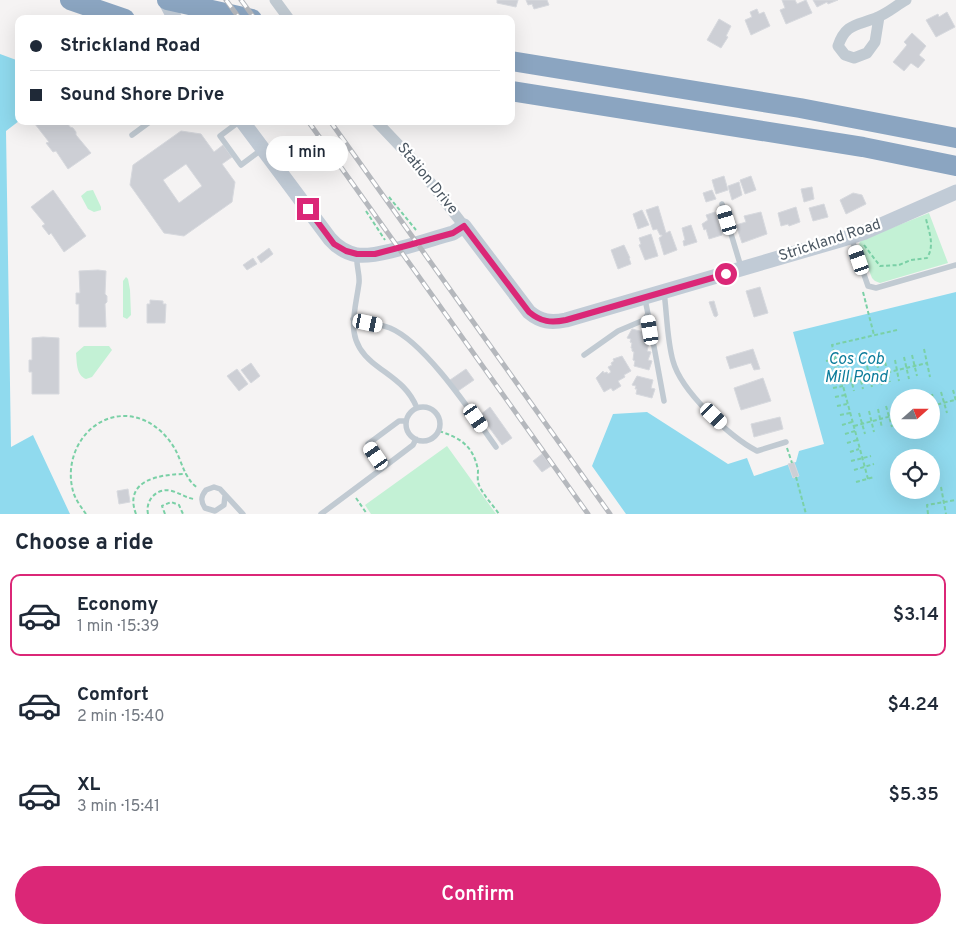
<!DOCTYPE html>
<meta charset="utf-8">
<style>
body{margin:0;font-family:Overpass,sans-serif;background:#f2f2f3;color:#1f2937;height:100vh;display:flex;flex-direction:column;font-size:19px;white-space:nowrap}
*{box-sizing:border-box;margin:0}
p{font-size:16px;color:#747a83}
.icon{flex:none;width:28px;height:28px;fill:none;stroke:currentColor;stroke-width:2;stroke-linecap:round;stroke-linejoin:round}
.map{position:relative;height:514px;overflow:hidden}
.drawer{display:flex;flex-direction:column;background:#fff;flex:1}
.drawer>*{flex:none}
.banner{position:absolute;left:15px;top:15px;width:500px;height:110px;border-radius:10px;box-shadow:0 5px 20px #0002;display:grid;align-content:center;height:110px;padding:0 15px;background:#fff}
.needle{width:32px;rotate:69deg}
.buttons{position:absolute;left:890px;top:389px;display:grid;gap:10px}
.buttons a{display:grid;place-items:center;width:50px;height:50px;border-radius:50%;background:#fff;box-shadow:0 5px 20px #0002;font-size:25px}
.end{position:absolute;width:22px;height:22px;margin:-11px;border:6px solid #db2777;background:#fff;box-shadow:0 0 0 2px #fff}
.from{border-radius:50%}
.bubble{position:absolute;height:35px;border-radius:18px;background:#fff;box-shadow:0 5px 20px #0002;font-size:16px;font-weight:600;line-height:35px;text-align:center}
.car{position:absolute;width:15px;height:30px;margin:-15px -8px;border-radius:6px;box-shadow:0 0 4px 1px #0007;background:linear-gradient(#fff 24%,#345 0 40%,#fff 0 76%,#345 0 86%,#fff 0)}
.banner b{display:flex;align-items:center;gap:18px;height:48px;font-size:19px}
.banner b+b{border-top:1px solid #e0e1e3}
.banner i{width:12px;height:12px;background:#1f2937}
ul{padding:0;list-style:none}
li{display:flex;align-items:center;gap:15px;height:82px;margin:0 10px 8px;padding:0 5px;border:2px solid transparent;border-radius:10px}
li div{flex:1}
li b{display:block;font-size:19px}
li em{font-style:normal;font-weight:600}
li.selected{border-color:#db2777}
li>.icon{width:45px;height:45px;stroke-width:1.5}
h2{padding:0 15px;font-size:22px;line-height:60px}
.primary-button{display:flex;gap:10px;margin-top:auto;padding:10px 15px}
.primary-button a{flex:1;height:58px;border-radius:30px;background:#db2777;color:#fff;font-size:20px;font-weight:600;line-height:58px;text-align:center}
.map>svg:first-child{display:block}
</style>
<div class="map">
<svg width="956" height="514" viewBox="0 0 956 514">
<rect width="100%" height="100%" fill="#f5f3f3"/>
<path fill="#c3f1d5" d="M 93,190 L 101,207 L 101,210 L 94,212 L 88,209 L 81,196 L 87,191 Z
M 929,213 L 948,263 L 880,283 L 875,281 L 872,278 L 859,244 L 861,240 Z
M 126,277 L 128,279 L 130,290 L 131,315 L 127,319 L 123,317 L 123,281 Z
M 84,346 L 109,346 L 112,350 L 92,377 L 86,379 C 76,375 77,362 76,353 Z
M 447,446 L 496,514 L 371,514 L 365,505 Z"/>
<path fill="#90daee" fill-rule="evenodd" d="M 0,54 L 19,61 L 19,121 L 6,131 L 11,447 L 33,435 L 70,514 L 0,514 Z
M 956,292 L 956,514 L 626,514 L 592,466 L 613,414 L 647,412 L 728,464 L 747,458 L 754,476 L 796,462 L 799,451 L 824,444 L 793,332 ZM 899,398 L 931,398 L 931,430 L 899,430 ZM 899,458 L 931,458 L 931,490 L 899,490 Z"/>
<path fill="#cdcfd5" stroke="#d7d9de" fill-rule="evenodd" d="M 497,0 L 518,0 L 516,7 L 497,3 Z
M 526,0 L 547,0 L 549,5 L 534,9 L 532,4 L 528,5 Z
M 782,0 L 795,0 L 797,4 L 806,0 L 812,13 L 786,24 L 780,10 L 785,8 Z
M 813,0 L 838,0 L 828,4 L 827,2 L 817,7 Z
M 757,9 L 759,14 L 764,12 L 770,26 L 751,35 L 745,20 L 752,17 L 750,12 Z
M 947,12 L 955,27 L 936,37 L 926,20 L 938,14 L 939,17 Z
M 719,19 L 731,26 L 726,36 L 728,37 L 721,48 L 707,40 Z
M 912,33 L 926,46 L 919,55 L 925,60 L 918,68 L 911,63 L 904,71 L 893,62 L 907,45 L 904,42 Z
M 39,121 L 66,121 L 70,127 L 73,128 L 76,132 L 76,135 L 91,153 L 68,169 L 56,151 L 53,152 L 46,143 L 49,142 L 35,124 Z
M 181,131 L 201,134 L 214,152 L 223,145 L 232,157 L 222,164 L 235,182 L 232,202 L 184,236 L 164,233 L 130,185 L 133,165 ZM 186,164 L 202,186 L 179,203 L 163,180 Z
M 724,176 L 728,190 L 716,194 L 712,180 Z
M 751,176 L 756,190 L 745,194 L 740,180 Z
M 739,182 L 742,195 L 732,200 L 728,186 Z
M 812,187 L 814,199 L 804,202 L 801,189 Z
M 53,190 L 86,236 L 64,252 L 51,233 L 49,235 L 42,226 L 45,224 L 31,207 Z
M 712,190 L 716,199 L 706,202 L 703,193 Z
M 853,193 L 862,195 L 866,204 L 846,214 L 840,200 Z
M 824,204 L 828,217 L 813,221 L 809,208 Z
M 658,206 L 666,233 L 670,231 L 677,250 L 664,255 L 659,238 L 662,236 L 662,235 L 660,235 L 657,229 L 653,230 L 646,210 Z
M 796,207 L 800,222 L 789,226 L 788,224 L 781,226 L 778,213 Z
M 642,210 L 649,225 L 638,229 L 633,214 Z
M 715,212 L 722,235 L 709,239 L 706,229 L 704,230 L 702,224 L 708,220 L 706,215 Z
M 761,212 L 767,234 L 742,243 L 736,225 L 746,222 L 744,216 Z
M 691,225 L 697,242 L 684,246 L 683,241 L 685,240 L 682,228 Z
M 651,234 L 658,256 L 645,260 L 639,245 L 641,244 L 639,238 Z
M 624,245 L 630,258 L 629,258 L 631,264 L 618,269 L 611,250 Z
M 269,248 L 273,254 L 261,263 L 257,257 Z
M 253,258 L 257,264 L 247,270 L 243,265 Z
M 98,270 L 106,271 L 105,294 L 107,296 L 107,302 L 105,304 L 106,327 L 79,327 L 79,304 L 76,304 L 76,293 L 80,293 L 79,271 Z
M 760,287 L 768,313 L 754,317 L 746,291 Z
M 150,300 L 163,301 L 163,304 L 166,304 L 165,323 L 147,323 L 147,304 L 150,304 Z
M 714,301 L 718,315 L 716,317 L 714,316 L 709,302 Z
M 632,329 L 648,333 L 645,342 L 649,343 L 647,351 L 651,352 L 648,360 L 652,361 L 649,370 L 634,366 L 635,361 L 633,360 L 634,352 L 632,351 L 632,348 L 631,348 L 632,343 L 630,342 L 631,339 L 627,338 Z
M 43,337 L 59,338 L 59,394 L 32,394 L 32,372 L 29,372 L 29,360 L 32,360 L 32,338 Z
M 753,349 L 760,369 L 754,370 L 751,363 L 730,369 L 726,357 Z
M 622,356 L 631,371 L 624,375 L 625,377 L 618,381 L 621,386 L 613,391 L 611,388 L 604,392 L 596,378 L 603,371 L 604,373 L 607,372 L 608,374 L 611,372 L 608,367 L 612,365 L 611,363 L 614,361 L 613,359 Z
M 251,363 L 260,376 L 251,383 L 241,370 Z
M 237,369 L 248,384 L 239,391 L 227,376 Z
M 466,369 L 474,380 L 458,391 L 450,380 Z
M 637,376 L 653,380 L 651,388 L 655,389 L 652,398 L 636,394 L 637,389 L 635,389 L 636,386 L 632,385 Z
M 763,378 L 771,401 L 741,410 L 734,388 Z
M 490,407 L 512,438 L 502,445 L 480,415 Z
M 780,417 L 783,429 L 754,437 L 751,424 Z
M 542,454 L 551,466 L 542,472 L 533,461 Z
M 794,462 L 799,476 L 793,478 L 788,464 Z
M 128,489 L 130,502 L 119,504 L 117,491 Z"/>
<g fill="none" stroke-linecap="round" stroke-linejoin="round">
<path stroke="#7ad0a6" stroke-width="2" stroke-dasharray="4 2.5" stroke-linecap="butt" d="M 389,197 L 416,230
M 366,211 L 385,240
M 864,245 L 880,266 L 899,265 L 911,260 L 927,258 C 935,245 929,232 926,219
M 863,292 L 874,335
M 924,349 L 930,377
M 912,355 L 917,376
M 904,357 L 909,379
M 895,360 L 899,381
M 826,361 L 835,359
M 885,362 L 890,382
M 877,364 L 882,385
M 867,366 L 872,387
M 858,368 L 863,389
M 828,370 L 837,368
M 849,371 L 854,391
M 831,379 L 841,377
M 843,383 L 927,363
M 833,388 L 843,386
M 953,390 L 956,401
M 941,392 L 947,413
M 932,394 L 937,415
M 923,396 L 923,398
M 835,397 L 845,395
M 896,404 L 899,416
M 837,406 L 847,404
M 886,406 L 892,427
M 931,406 L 955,400
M 878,409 L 882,428
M 869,411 L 874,432
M 859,413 L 865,434
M 840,415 L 850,413
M 842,425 L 852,422
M 854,426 L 899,414
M 439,431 C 460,438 473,445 478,470 C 478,475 477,480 479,485 C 483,495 493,505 499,514
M 845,434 L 855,431
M 847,443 L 857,440
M 787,448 L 792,463
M 850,452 L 859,449
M 851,461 L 871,456
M 854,470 L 874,464
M 796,477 L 806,514
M 868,479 L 832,345 L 897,330
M 856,482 L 874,477
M 941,487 L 946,514
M 356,498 L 367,514
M 86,514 C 81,507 75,499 73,491 C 63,455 88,415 126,416 C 148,417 165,432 175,449 C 182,462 185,480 198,488
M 136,514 C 123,480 160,474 186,474
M 148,514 C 145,500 157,487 172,491 C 180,493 186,498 194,499
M 165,514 L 162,506 L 171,502 L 179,505 L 183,514
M 928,514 L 927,505 L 956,500"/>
<path stroke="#c1cad2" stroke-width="5.5" d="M 240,121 L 220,136 L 241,165 L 261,150
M 132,135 L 151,121
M 722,204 L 741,267
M 851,237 L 868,286 L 876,288 L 956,265
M 357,257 C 356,266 360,274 359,283 C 355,313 344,339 372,362 C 390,377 407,384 417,408
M 664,292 C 667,314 667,340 673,361 C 681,391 730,437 757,451 L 786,442
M 648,314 L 664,401
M 353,319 C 365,322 379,324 390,328 C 426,343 473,415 496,447
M 584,355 L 618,331 L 644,320 L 648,314 L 645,299
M406 424a17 17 0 1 1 34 0a17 17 0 1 1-34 0Z
M 406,421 L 399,421 L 368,444 L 384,467 L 413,445 L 416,439
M 225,496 L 224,505 L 215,511 L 205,508 C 200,501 201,496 206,490 L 214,487 L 220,489 L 243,514
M 321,514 L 384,467"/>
<path stroke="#c1cad2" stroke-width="11" d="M 275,0 L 289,19
M 879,17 L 875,42 L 867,53 L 854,58 L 845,55 L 838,46 C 846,22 858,26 878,17 C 888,13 897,5 906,0
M 376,121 L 413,160 L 464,226"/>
<path stroke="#c1cbd6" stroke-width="15" d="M 165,0 L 175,19
M 242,121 L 330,239 C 337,247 347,253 357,255 C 379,258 430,239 453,233 L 464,226 L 529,312 C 541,322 551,323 566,320 L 840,240 L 865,232 L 956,192"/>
<path stroke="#8ba5c1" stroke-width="20" d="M 70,0 L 125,19
M 167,0 L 252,19
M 511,61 L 800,108 L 956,138
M 511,91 L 863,147 L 956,166"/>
<g stroke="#b5b8bd" stroke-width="5">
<path id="rail" d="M 226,0 L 240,19
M 241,0 L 255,19
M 308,121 L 588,514
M 330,121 L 610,514"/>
</g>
<use href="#rail" stroke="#fff" stroke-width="3" stroke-dasharray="9" stroke-linecap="butt"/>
</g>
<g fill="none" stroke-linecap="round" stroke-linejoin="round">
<path stroke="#db2777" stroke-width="6" d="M 308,209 L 334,244 L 346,251 L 357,254 L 375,254 L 409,245 L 453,233 L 464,226 L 529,312 C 541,322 551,323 566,320 L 726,274"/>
</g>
<g text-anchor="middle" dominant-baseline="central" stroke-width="4.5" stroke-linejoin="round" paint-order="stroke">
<g font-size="15" fill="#4a5661" stroke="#fff">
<text transform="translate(427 179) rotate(51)">Station Drive</text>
<text transform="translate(830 241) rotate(-18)">Strickland Road</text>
</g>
<g font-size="16" font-style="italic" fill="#0c7c9b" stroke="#fff">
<text x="856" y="360">Cos Cob<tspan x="856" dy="18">Mill Pond</tspan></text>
</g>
</g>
</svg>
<div class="buttons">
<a><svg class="needle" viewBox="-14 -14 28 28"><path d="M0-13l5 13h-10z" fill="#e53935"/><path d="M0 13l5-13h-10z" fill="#747a83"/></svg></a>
<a><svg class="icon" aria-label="locate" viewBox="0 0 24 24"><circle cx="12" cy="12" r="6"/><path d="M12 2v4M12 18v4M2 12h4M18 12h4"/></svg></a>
</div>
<i class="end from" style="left:726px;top:274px"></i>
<i class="end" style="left:308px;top:209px"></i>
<div class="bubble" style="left:266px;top:136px;width:82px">1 min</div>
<i class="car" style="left:727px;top:220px;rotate:343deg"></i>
<i class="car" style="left:859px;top:260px;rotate:341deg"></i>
<i class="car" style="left:368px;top:323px;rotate:102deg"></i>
<i class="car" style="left:650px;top:330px;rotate:351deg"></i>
<i class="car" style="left:714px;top:416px;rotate:134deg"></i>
<i class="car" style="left:476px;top:418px;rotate:145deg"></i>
<i class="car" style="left:376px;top:456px;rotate:325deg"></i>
<div class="banner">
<b><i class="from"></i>Strickland Road</b>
<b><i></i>Sound Shore Drive</b>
</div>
</div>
<section class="drawer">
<h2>Choose a ride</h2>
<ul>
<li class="selected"><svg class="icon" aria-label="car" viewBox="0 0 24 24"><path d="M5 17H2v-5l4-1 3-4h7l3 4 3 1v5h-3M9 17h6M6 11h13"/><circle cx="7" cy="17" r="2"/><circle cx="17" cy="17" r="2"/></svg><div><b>Economy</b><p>1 min · 15:39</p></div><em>$3.14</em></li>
<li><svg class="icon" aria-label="car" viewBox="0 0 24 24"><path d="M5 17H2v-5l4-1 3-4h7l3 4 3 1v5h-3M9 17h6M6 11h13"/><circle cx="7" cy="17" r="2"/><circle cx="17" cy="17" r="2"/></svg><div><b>Comfort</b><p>2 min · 15:40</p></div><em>$4.24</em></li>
<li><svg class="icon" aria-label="car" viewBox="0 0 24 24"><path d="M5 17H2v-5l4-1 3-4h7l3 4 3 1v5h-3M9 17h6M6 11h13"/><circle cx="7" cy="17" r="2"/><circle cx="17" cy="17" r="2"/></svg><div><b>XL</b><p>3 min · 15:41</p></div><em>$5.35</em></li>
</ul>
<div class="primary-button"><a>Confirm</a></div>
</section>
